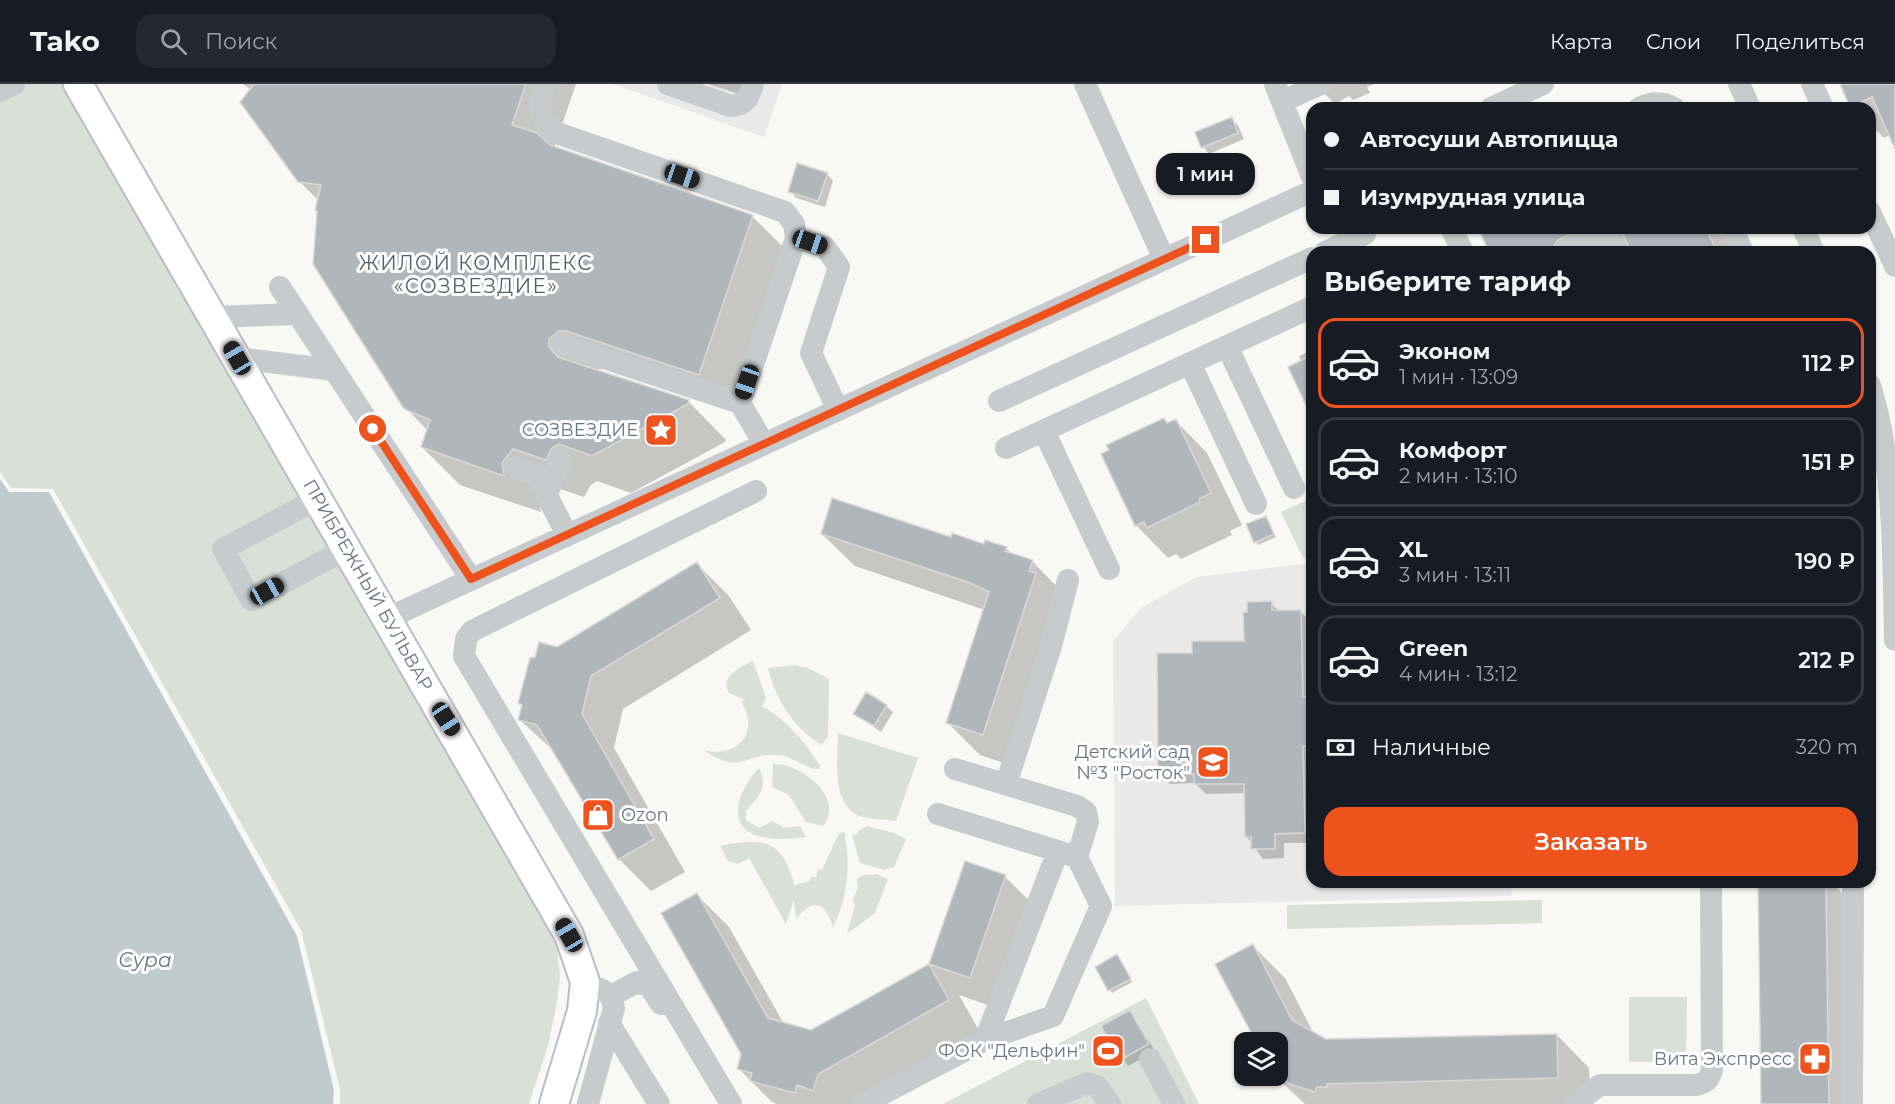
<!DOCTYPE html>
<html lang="ru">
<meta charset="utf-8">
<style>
body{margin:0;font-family:Montserrat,sans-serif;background:#242831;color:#f1f3f6;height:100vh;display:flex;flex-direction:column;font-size:22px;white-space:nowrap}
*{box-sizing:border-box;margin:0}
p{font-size:20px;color:#9ea1a6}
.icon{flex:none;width:33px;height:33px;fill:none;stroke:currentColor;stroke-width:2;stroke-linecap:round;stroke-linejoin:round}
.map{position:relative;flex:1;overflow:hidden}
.panel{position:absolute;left:1306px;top:162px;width:570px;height:642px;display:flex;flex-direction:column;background:#171b24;border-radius:18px;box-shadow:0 2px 4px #0004}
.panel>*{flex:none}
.hud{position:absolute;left:1306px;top:18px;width:570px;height:132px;border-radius:18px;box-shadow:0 2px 4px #0004;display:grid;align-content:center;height:132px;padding:0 18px;background:#171b24}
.buttons{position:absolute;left:1234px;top:948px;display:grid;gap:12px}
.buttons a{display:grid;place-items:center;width:54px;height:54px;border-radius:12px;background:#171b24;box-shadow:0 2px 4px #0004;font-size:30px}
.end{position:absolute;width:27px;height:27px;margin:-14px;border:8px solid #ee531e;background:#fff;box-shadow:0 0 0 3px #fff}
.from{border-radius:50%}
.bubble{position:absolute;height:42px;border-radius:18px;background:#171b24;box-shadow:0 2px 4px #0004;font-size:20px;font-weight:600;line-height:42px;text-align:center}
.car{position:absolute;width:18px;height:36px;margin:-18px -9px;border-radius:8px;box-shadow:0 0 4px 2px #0007;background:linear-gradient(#222 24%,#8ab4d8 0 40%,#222 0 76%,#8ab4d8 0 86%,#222 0)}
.hud b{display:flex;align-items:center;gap:21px;height:57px;font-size:22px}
.hud b+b{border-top:2px solid #363941}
.hud i{width:15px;height:15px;background:#f1f3f6}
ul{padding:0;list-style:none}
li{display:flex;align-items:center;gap:18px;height:90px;margin:0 12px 9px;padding:0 6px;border:3px solid #363941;border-radius:18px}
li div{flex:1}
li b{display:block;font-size:22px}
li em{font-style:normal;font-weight:600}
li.on{border-color:#ee531e}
li>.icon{width:54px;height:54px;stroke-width:1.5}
h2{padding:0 18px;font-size:27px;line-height:72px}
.pay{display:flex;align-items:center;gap:15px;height:66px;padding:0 18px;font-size:22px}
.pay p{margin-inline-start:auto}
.primary-button{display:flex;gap:12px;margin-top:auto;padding:12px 18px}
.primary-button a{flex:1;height:69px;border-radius:18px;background:#ee531e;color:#fff;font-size:24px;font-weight:600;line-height:69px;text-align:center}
header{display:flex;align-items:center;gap:36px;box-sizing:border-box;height:84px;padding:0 30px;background:#171b24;border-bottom:2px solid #363941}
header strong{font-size:28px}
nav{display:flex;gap:33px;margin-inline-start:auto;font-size:21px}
.search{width:420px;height:54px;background:#242831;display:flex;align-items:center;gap:15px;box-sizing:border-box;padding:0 21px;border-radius:18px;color:#9ea1a6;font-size:22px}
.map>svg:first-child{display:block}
</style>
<header>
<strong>Tako</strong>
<div class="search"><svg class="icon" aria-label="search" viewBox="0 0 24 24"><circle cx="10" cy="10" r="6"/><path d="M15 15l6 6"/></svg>Поиск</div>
<nav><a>Карта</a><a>Слои</a><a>Поделиться</a></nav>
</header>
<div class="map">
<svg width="1895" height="1020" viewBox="0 0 1895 1020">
<rect width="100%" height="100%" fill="#f8f8f4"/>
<path fill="#e8e9e8" d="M 613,0 L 782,0 L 764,53 Z
M 1312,479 L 1312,798 L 1511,798 L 1512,812 L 1115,822 L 1113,557 L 1141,524 L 1197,493 Z"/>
<path fill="#d9e0d5" d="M 0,0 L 62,0 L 93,50 L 287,393 L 373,534 L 429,638 L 555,850 L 560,892 L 557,918 L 548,962 L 529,1020 L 340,1020 L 340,1005 L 301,846 L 53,405 L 11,404 L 0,388 Z
M 1312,414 L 1312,473 L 1303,474 L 1281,428 Z
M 753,577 L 766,614 L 762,622 C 787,636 805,658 820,682 L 819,685 C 806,686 793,672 779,671 C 741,669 744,692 703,666 C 737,675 761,649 741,617 L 746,616 L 729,609 C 719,593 740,583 753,577 Z
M 795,581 L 808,584 L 829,595 L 828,653 L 821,661 C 792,641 777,618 768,584 Z
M 838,649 L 918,674 L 896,737 C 885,735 863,736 854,729 C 831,712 838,673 838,649 Z
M 773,680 C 800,678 846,714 823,742 L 806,738 L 789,711 L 772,703 Z
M 759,684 C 769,704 759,712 746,727 L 746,736 L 759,744 L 773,737 L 784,744 L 800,742 L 806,753 C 790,755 766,757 751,749 C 724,734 745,698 759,684 Z
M 867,742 L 894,749 L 906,755 L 894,783 L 884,786 L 860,779 L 852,750 L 857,751 L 858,747 Z
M 844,747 C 851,778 848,814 833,843 C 826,817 812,814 796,835 L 794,815 L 786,840 L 749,774 L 738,780 L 728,777 L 720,762 C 765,752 784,757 795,804 L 795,801 L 810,797 L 811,792 L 816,793 L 818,785 L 822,786 L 838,751 Z
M 876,790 L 888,795 L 875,829 L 847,850 L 855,821 L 853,816 L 858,803 L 857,795 L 863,791 Z
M 1542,816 L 1542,839 L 1287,845 L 1287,821 Z
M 1629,913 L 1687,913 L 1686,978 L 1629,978 Z
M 1146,914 L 1199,1020 L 943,1020 Z"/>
<path fill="#c0cbd0" d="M 0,395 L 9,408 L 49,408 L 297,852 L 334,1006 L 333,1020 L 0,1020 Z"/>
<path fill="#0003" d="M 243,0 L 576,0 L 554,64 L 752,132 L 790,170 L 736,328 L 605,284 L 594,286 L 689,318 L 726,356 L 725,358 L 631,409 L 597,397 L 590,402 L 584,413 L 551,402 L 539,418 L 541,428 L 460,401 L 422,363 L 428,347 L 406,324 L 319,117 L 299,97 L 251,6 Z
M 708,0 L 745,0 L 742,11 Z
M 1315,0 L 1375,0 L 1367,3 L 1370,9 L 1353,16 L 1349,12 L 1335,20 Z
M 1842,0 L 1895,0 L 1895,62 L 1890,51 L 1884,54 L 1870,40 L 1870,24 L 1852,22 Z
M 1231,35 L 1238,41 L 1244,55 L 1209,70 L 1203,63 Z
M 827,90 L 833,97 L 825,123 L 796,114 L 790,107 Z
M 1479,144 L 1721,144 L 1733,168 L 1491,168 Z
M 1312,266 L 1312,331 L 1290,283 L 1301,278 L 1299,272 Z
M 1164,335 L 1168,340 L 1175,336 L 1207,369 L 1242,441 L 1230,447 L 1232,451 L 1181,475 L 1176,470 L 1168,474 L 1136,441 Z
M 1266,433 L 1276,453 L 1258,461 L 1256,458 Z
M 822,450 L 952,455 L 1006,464 L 1013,471 L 1032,477 L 1064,510 L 1016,683 L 980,671 L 948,639 L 985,526 L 855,482 Z
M 697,480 L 729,512 L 751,546 L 623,625 L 614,664 L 685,788 L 651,807 L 619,775 L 556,669 L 520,636 L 557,564 Z
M 1271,519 L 1280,528 L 1300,527 L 1311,538 L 1312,759 L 1284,759 L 1284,774 L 1263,775 L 1246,752 L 1246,709 L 1206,710 L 1195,699 L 1170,700 L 1160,690 L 1193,570 L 1245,558 Z
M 886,622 L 893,628 L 881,648 L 855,630 Z
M 966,779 L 1005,793 L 1038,825 L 1002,926 L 959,911 L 980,948 L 853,1020 L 776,1020 L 771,1017 L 739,985 L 743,970 L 696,810 L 729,843 L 784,940 L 811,948 L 930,881 Z
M 1759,798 L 1831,798 L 1858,825 L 1860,1020 L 1762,1020 Z
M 1253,862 L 1285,894 L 1314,950 L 1326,957 L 1557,951 L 1589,984 L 1590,1020 L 1305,1020 L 1275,992 L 1278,992 L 1278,958 L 1253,958 L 1251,955 L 1256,953 Z
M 1119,875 L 1132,898 L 1112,909 L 1097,883 Z
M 1130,928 L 1155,967 L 1128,982 L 1103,943 Z"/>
<path fill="#afb7bd" stroke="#d9d9d7" stroke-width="1.5" d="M 254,0 L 526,0 L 512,41 L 537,49 L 550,61 L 753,131 L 699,291 L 566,247 L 559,247 L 549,255 L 549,263 L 558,273 L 689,316 L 688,320 L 592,372 L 559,360 L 552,364 L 546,376 L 513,365 L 502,379 L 504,392 L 421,363 L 430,336 L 404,325 L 313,180 L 317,127 L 315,126 L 321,101 L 298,98 L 240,18 Z
M 1840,0 L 1895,0 L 1895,65 L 1872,13 L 1850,23 Z
M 1232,33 L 1238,49 L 1201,64 L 1195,48 Z
M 797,79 L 828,89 L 818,117 L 788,108 Z
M 1478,144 L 1586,144 L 1558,156 L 1550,168 L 1489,168 Z
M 1620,144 L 1706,144 L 1717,168 L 1631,168 Z
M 1312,271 L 1312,334 L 1288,283 Z
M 1164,334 L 1167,339 L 1176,335 L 1211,409 L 1199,415 L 1200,418 L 1147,444 L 1144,438 L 1135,442 L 1101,370 L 1109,366 L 1106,361 Z
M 832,414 L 951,453 L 952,449 L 984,460 L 985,456 L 1007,463 L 1005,467 L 1033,476 L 1029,487 L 1036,489 L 983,651 L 946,639 L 989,508 L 968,498 L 821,450 Z
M 1266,432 L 1274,450 L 1254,459 L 1246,440 Z
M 697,478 L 720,514 L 591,592 L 582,630 L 654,755 L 618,776 L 537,641 L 518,636 L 522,621 L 518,619 L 530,574 L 535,573 L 539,558 L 557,563 Z
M 1272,517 L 1272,526 L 1301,526 L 1303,613 L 1312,613 L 1312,662 L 1303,662 L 1305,749 L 1275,750 L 1275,765 L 1251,765 L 1251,753 L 1245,753 L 1244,700 L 1194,700 L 1194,690 L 1158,690 L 1157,569 L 1192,569 L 1192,557 L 1244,557 L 1243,528 L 1247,528 L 1247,518 Z
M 866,608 L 887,621 L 874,642 L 853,630 Z
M 965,777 L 1006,791 L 970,894 L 929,880 Z
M 1758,798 L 1826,798 L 1829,1020 L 1761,1020 Z
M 697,809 L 768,934 L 811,946 L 929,880 L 949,916 L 818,990 L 813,1007 L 797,1001 L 795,1009 L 750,997 L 752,989 L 737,985 L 741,970 L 661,829 Z
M 1253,860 L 1292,936 L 1326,955 L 1557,950 L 1558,994 L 1327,1000 L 1327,1003 L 1317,1003 L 1315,1008 L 1290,1000 L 1278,992 L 1278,958 L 1256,958 L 1215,880 Z
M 1117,870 L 1131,895 L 1108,907 L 1095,883 Z
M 1130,926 L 1149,960 L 1120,976 L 1101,942 Z"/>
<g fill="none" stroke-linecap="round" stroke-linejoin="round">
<g stroke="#babec2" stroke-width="32">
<path id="major" d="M 78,0 L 569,851 L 585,898 L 582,927 L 554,1020"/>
</g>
<path stroke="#c7cbce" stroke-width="22" d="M 545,0 C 539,20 536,33 554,48 L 785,128 L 794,140 L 796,154
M 668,0 L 731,22 C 746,21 749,14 753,0
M 1085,0 L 1164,175
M 1275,0 L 1312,93
M 1739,0 L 1750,24
M 1812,0 L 1823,24
M 0,7 L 14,0
M 1283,17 L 1321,0
M 1491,24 L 1543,0
M 1639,24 C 1651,18 1662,17 1674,24
M 1870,128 L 1895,182
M 1451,144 L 1463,168
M 1732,144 L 1743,168
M 1803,144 L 1814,168
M 1325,168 L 1365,150
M 1564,168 C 1583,160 1605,144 1617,168
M 280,203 L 471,495
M 214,233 L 297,230
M 562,260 L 740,319 L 764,360
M 1227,262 L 1294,404
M 237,274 L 334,286
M 1190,279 L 1256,420
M 1870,301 C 1895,384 1893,469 1895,556
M 999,317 L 1312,174
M 740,319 L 796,154 L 825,163 L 839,183 L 811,269 L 838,326
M 1044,347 L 1109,485
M 1006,364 L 1312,223
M 515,383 L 536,390 L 567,451
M 547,410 L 561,374
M 319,414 L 223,465 L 251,516 L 348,464
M 386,535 L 1312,107
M 1006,700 L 1051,562 L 1068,496
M 938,730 L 1077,773 L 1088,738 L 1086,728 L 1077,722 L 955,685
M 611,912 L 637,898 L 649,902 L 661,920
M 609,939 L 659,1020
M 985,956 L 1058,767
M 1150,975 L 1174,1020
M 588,1020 L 614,924 L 611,912 L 601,905
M 731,1020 L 464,572 L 466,555 L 472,547 L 756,407
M 863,1020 L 985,956 L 1053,932 L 1101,822 L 1077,773
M 1038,1020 L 1087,999 L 1097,1002 L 1110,1020
M 1574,1020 L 1600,1001 L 1696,1001 C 1706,999 1709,996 1712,986 L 1711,798
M 1852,1020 L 1853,798"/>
<use href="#major" stroke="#fff" stroke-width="28"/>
</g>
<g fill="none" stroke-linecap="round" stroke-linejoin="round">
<path stroke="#ee531e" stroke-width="8" d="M 373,345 L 471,495 L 1206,156"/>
</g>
<defs>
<g id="sight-square" transform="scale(1.725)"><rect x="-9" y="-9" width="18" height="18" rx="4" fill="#ee531e" stroke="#fff"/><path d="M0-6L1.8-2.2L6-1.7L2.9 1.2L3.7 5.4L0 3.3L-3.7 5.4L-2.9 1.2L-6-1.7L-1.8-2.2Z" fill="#fff"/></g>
<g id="school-square" transform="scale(1.725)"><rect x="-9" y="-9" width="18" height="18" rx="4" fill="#ee531e" stroke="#fff"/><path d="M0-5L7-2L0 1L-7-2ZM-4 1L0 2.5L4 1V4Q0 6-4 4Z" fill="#fff"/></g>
<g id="shop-square" transform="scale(1.725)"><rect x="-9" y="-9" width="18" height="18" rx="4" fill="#ee531e" stroke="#fff"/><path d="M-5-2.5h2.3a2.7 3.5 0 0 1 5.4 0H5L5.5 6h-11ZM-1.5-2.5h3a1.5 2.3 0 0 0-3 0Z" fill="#fff"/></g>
<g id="stadium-square" transform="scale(1.725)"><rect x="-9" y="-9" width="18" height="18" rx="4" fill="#ee531e" stroke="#fff"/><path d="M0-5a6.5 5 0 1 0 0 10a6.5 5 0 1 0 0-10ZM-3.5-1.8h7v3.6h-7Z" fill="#fff"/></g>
<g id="pharmacy-square" transform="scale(1.725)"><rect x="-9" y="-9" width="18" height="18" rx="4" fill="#ee531e" stroke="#fff"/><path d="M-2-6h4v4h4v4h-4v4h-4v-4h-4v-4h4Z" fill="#fff"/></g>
</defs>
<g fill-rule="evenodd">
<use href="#sight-square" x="661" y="346"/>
<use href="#school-square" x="1213" y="678"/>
<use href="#shop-square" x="598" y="731"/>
<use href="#stadium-square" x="1108" y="967"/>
<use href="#pharmacy-square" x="1815" y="975"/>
</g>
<g text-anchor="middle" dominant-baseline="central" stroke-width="6" stroke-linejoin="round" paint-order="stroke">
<g font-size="18" fill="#657788" stroke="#fff" text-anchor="end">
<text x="638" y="346">СОЗВЕЗДИЕ</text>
<text x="1190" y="668">Детский сад<tspan x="1190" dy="21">№3 "Росток"</tspan></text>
<text x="621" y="731" text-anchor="start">Ozon</text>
<text x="1085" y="967">ФОК "Дельфин"</text>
<text x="1792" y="975">Вита Экспресс</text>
</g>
<g font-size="18" fill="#657788" stroke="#fff">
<text transform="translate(368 501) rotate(60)">ПРИБРЕЖНЫЙ БУЛЬВАР</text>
</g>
<g font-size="20" letter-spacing="1.5" fill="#53606c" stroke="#fff">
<text x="476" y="179">ЖИЛОЙ КОМПЛЕКС<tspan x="476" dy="23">«СОЗВЕЗДИЕ»</tspan></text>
</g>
<g font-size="20" font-style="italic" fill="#607983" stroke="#fff">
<text x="145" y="876">Сура</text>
</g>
</g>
</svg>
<div class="buttons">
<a><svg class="icon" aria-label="layers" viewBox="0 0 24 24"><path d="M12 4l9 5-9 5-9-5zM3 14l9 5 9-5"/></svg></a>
</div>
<i class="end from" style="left:373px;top:345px"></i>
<i class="end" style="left:1206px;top:156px"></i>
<div class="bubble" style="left:1156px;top:69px;width:99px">1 мин</div>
<i class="car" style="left:682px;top:92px;rotate:109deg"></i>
<i class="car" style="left:810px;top:158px;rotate:109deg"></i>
<i class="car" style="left:237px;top:274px;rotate:330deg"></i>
<i class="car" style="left:747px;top:298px;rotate:199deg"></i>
<i class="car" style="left:267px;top:507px;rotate:61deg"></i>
<i class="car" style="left:446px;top:635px;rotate:147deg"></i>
<i class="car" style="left:569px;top:851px;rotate:330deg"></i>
<div class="hud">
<b><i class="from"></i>Автосуши Автопицца</b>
<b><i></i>Изумрудная улица</b>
</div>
<section class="panel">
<h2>Выберите тариф</h2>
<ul>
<li class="on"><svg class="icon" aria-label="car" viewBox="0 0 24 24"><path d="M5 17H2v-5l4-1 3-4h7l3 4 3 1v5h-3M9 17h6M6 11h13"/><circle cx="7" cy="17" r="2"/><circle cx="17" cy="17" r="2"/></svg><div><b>Эконом</b><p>1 мин · 13:09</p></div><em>112 ₽</em></li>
<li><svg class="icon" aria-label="car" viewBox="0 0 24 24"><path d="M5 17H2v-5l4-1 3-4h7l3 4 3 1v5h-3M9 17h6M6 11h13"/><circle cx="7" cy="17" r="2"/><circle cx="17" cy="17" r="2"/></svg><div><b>Комфорт</b><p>2 мин · 13:10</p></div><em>151 ₽</em></li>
<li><svg class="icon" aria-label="car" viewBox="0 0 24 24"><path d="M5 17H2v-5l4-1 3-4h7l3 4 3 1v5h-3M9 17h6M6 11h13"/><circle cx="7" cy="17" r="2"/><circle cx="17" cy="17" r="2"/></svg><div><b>XL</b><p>3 мин · 13:11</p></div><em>190 ₽</em></li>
<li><svg class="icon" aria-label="car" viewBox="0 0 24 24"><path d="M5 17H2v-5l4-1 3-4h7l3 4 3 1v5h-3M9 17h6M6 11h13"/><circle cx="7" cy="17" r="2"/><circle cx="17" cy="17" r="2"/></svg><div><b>Green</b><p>4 мин · 13:12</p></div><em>212 ₽</em></li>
</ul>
<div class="pay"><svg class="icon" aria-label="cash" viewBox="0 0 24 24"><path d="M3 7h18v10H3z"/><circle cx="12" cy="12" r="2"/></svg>Наличные<p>320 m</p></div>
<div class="primary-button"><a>Заказать</a></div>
</section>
</div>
